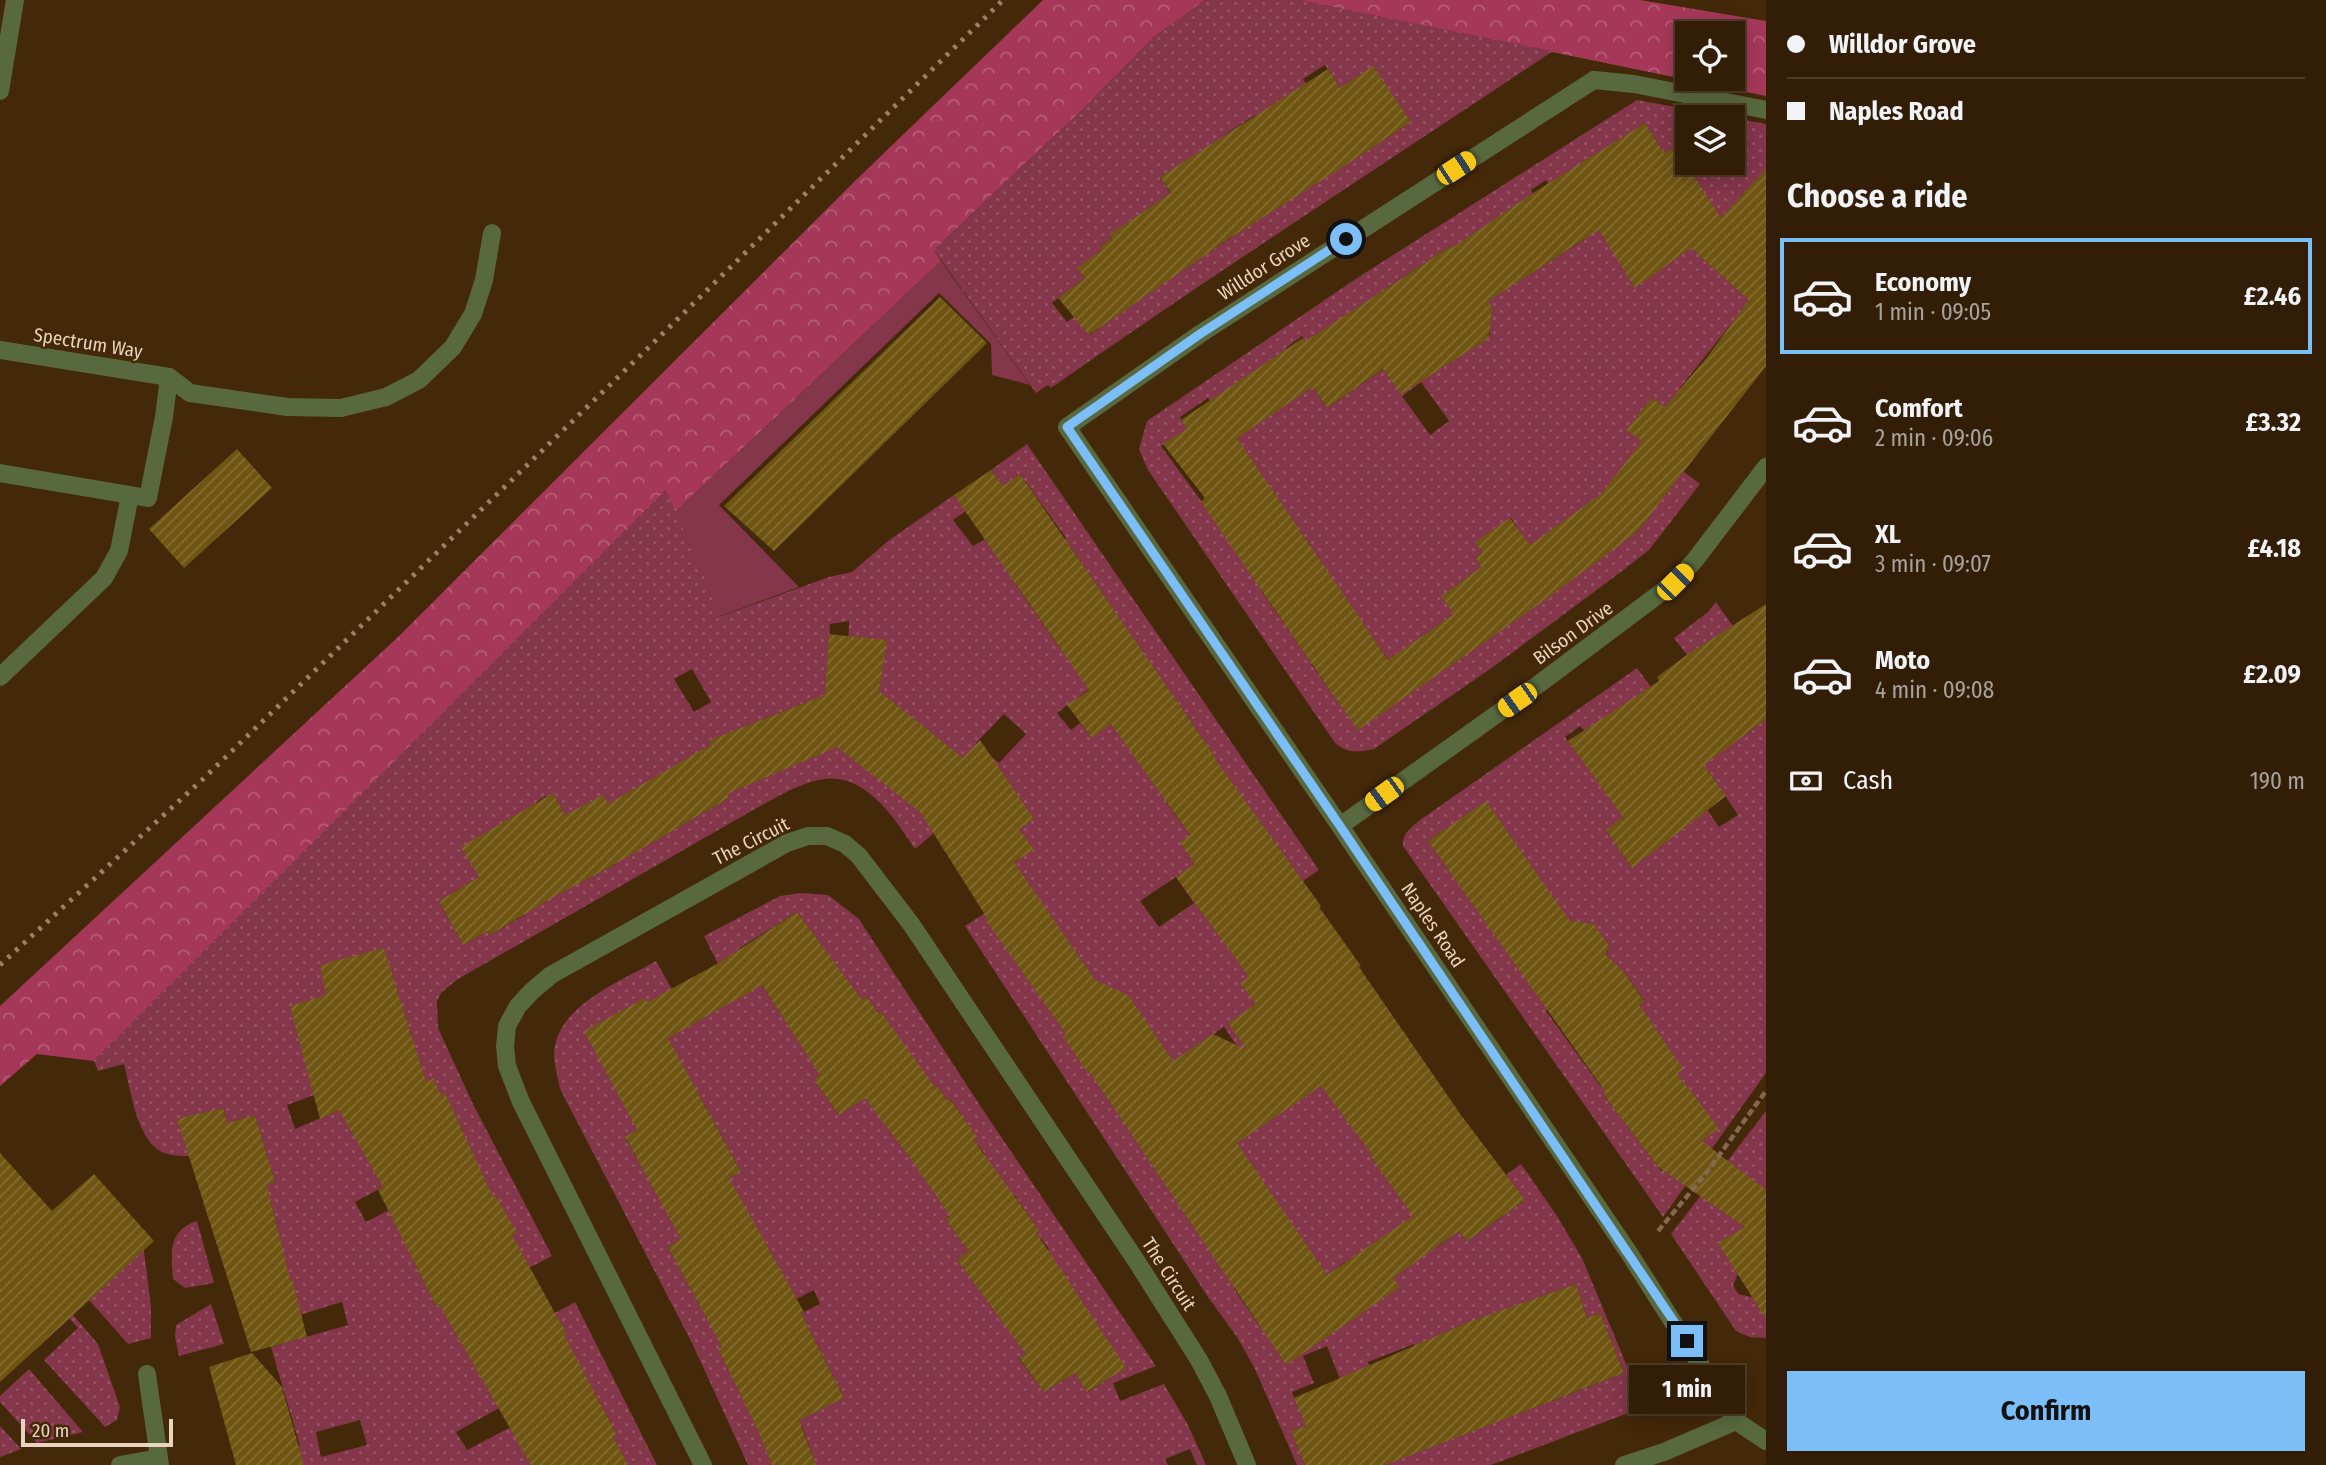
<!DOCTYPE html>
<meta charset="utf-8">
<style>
body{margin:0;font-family:"Fira Sans Condensed",sans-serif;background:#3a2711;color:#f1f3f6;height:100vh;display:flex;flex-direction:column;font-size:26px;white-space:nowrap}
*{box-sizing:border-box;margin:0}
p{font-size:23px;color:#a8a29b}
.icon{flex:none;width:38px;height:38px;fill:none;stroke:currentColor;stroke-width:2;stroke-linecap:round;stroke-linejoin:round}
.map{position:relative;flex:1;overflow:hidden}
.drawer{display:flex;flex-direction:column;background:#321e07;width:560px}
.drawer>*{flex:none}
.hud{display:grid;align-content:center;height:154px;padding:0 21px;background:#321e07}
.controls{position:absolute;left:1675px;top:21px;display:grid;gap:14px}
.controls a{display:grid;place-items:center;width:70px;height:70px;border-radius:0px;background:#321e07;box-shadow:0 4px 18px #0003,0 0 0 2px #4d3c28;font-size:35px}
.scale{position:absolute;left:21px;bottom:18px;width:152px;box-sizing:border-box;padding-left:7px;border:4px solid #ead4bf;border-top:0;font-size:19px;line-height:24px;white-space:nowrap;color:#ead4bf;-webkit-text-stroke:5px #432809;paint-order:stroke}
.end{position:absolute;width:32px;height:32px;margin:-16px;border:9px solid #7bbef8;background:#111;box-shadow:0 0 0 4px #111}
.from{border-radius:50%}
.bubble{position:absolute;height:49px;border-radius:0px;background:#321e07;box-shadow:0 4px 18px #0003,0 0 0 2px #4d3c28;font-size:23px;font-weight:700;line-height:49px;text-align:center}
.car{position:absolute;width:21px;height:42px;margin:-21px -10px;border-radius:9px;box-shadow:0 0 5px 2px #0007;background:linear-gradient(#f5c518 24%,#345 0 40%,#f5c518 0 76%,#345 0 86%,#f5c518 0)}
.hud b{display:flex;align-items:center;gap:24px;height:66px;font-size:26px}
.hud b+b{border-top:2px solid #4d3c28}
.hud i{width:18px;height:18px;background:#f1f3f6}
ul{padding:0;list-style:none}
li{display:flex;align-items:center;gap:21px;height:116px;margin:0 14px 10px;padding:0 7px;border:4px solid transparent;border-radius:0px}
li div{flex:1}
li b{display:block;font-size:26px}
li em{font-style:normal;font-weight:700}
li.selected{border-color:#7bbef8}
li>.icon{width:63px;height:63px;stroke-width:1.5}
h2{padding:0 21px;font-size:32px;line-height:84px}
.pay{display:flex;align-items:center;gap:18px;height:77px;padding:0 21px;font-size:26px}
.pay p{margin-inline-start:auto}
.button{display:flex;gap:14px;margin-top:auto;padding:14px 21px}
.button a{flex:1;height:80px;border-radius:0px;background:#7bbef8;color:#111;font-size:28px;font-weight:700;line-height:80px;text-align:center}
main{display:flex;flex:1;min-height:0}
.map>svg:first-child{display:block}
</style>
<main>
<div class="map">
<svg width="1766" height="1465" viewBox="0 0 1766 1465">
<defs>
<pattern id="forest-crowns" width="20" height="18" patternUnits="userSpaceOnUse" patternTransform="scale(1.75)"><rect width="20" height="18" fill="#a53858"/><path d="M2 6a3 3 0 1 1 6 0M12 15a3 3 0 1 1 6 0" fill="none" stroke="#b65d76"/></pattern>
<pattern id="garden-dots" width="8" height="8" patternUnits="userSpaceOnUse" patternTransform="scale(1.75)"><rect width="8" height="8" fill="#84364b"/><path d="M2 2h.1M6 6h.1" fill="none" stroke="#965263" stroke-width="1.8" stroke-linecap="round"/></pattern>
<pattern id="building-hatch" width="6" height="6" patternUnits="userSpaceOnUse" patternTransform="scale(1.75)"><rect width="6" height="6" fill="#6f5512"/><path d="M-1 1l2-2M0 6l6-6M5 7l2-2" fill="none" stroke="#846d33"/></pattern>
</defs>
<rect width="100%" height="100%" fill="#432809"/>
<path fill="#84364b" d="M 941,261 L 1030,385 L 992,375 L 991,344 L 939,293 L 719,505 L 799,587 L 720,616 L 675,512 Z"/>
<path fill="url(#forest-crowns)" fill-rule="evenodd" d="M 1043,0 L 1205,0 L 1154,37 L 1084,108 L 934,250 L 941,261 L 675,512 L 665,491 L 94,1061 L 37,1054 L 0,1086 L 0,1006 L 398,637 L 857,179 Z
M 1298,0 L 1640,0 L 1766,21 L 1766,96 ZM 1687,33 L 1732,33 L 1732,79 L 1687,79 Z"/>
<path fill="url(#garden-dots)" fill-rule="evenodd" d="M 1205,0 L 1298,0 L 1553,51 C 1386,163 1216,272 1051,388 L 1048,385 L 1036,393 L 934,250 L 1084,108 L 1154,37 ZM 1325,65 L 1340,88 L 1411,122 L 1346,165 L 1309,111 L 1320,103 L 1303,79 ZM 1255,115 L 1264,128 L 1273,211 L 1223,136 ZM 1204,150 L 1263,216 L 1198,260 L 1172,196 L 1160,177 ZM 1110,234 L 1185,266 L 1090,335 L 1074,317 L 1067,322 L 1052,303 L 1085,278 L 1078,268 L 1102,250 L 1100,247 L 1112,238 Z
M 1637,100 L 1730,117 L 1687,117 L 1687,163 L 1732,163 L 1733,118 L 1766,124 L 1766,304 L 1731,324 L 1680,388 L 1683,421 L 1652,398 L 1627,429 L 1700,484 L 1649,550 L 1622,571 L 1493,667 L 1374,749 C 1359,752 1348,754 1335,743 L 1148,470 L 1139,449 L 1147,421 L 1357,278 ZM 1645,123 L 1664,153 L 1577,166 ZM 1546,180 L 1584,240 L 1503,291 L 1485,266 L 1533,194 L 1531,190 ZM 1718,220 L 1708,263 L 1692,249 ZM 1451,246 L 1488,301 L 1477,309 L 1490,329 L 1490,336 L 1449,363 L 1430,336 L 1405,321 L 1385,289 ZM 1302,336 L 1306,341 L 1391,364 L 1327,408 L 1286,348 ZM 1421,382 L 1449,421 L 1430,435 L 1402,396 ZM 1208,398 L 1238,439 L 1207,509 L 1161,446 L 1188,429 L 1180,417 ZM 1265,481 L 1310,545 L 1258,582 ZM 1619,503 L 1639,530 L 1574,578 L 1542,537 ZM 1511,518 L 1523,536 L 1520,540 L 1556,591 L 1444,670 L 1420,638 L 1454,614 L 1442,596 L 1481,567 L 1476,558 L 1482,552 L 1476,542 ZM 1314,554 L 1306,655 L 1262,592 ZM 1365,627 L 1411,692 L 1358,729 L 1311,664 Z
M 1027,444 L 1319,870 L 1303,881 L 1396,1139 L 1371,1157 L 1437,1247 L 1459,1231 L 1467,1241 L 1524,1201 L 1506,1175 L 1521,1164 L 1557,1216 L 1582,1258 L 1644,1407 L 1491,1465 L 1383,1465 L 1350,1405 L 1327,1346 L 1303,1356 L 1314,1383 L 1292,1392 L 1306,1426 L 1291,1431 L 1305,1465 L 1297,1465 L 1254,1367 L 1237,1337 L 1208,1297 L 965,926 L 1004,901 L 1000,895 L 1025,879 L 1014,862 L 1033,850 L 1019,829 L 934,833 L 915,849 C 894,817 863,769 818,780 C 793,786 770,801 748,813 L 458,979 L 441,993 L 437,1001 L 438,1028 L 473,1104 L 552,1256 L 517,1274 L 562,1337 L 566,1334 L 555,1313 L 575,1302 L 657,1465 L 608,1465 L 623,1457 L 613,1437 L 617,1435 L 595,1393 L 528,1459 L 531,1465 L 297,1465 L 292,1449 L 300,1446 L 271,1347 L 348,1325 L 342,1302 L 280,1321 L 291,1280 L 263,1289 L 278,1229 L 271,1202 L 208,1217 L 204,1204 L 275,1182 L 255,1115 L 227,1123 L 223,1108 L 200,1114 L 189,1156 C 180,1156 170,1156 162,1152 C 136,1139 131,1090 124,1064 L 98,1071 L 94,1061 L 666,490 L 721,616 L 829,577 L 852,572 L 888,541 L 954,495 L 966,511 L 953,520 L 973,546 L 985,539 L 1012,576 L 1066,538 L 1020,474 L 1003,486 L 991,470 ZM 1070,546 L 1115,612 L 1061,650 L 1016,585 ZM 849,621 L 848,654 L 828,654 L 830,624 ZM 692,669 L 711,702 L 694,712 L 674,679 ZM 1089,689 L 1092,738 L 1080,723 L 1071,730 L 1057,713 ZM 1171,693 L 1216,758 L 1163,795 L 1116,730 ZM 807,702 L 827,749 L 718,737 ZM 895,704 L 932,734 L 852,757 ZM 1004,714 L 1026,734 L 999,763 L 976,743 ZM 701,751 L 729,798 L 646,846 ZM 1219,766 L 1186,851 L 1190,835 L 1166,802 ZM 546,796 L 555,797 L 565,815 L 618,863 L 580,883 L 534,812 L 536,802 ZM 479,877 L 525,915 L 490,935 L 488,931 L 463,945 L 439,901 ZM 1176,877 L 1194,903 L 1159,927 L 1140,901 ZM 392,975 L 412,1037 L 408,1039 L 326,995 ZM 1224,1027 L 1239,1049 L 1180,1057 ZM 336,1087 L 344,1108 L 295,1129 L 287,1105 ZM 445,1094 L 464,1134 L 368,1159 L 441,1096 ZM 385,1186 L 395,1207 L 366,1222 L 355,1202 ZM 496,1196 L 516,1233 L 512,1235 L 522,1254 L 489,1278 L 436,1306 L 414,1262 ZM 1291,1250 L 1313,1285 L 1345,1262 L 1350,1268 L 1312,1290 L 1259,1325 L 1234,1289 ZM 1576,1284 L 1587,1318 L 1600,1313 L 1624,1373 L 1552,1401 L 1528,1301 ZM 1494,1313 L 1521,1344 L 1544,1404 L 1473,1430 L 1461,1361 L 1449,1330 ZM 1414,1344 L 1427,1378 L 1381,1392 L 1368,1362 ZM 501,1407 L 511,1427 L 467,1450 L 456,1432 ZM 360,1420 L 367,1445 L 321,1457 L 316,1432 Z
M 1716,602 L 1741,638 L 1721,633 L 1687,655 L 1674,638 L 1708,612 Z
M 1637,668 L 1653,690 L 1745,735 L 1766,719 L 1766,1073 L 1663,1217 L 1403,846 C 1402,833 1411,828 1420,820 ZM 1580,726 L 1584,730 L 1608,795 L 1565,737 ZM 1708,770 L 1738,815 L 1719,827 L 1689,783 ZM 1486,802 L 1539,877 L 1482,917 L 1428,841 ZM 1624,817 L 1632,868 L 1606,830 ZM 1609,946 L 1606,958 L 1516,964 ZM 1617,967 L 1624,972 L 1644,1000 L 1630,1011 L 1663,1043 L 1601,1087 L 1546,1011 L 1603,972 ZM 1669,1049 L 1675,1076 L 1719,1128 L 1661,1171 L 1604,1095 Z
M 800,893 L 828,895 L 859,919 L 981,1107 L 1156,1366 L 1113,1383 L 1120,1401 L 1164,1384 L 1188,1425 L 1206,1465 L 1197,1465 L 1190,1449 L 1165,1459 L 1168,1465 L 808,1465 L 815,1462 L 802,1426 L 763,1442 L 772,1465 L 748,1465 L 692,1343 L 560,1089 C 558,1076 552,1060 555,1046 C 562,1004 623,980 656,961 L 691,1023 L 718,964 L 704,936 L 780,896 ZM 797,912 L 832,960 L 788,1025 L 738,949 ZM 867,997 L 878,1013 L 881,1012 L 839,1115 L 814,1080 L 834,1067 L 839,1014 ZM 937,1086 L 948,1101 L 951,1100 L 976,1136 L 973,1139 L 985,1154 L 934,1189 L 884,1120 ZM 697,1091 L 741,1172 L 725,1180 L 674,1224 L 625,1138 L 641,1128 L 638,1121 ZM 1000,1180 L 1012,1196 L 1015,1196 L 1039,1230 L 1036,1232 L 1049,1249 L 989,1303 L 957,1260 L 969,1251 L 945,1219 ZM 707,1225 L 747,1251 L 765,1242 L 784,1277 L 707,1319 L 668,1247 ZM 814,1290 L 820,1304 L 801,1313 L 844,1398 L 762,1437 L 718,1349 L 755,1330 L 773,1311 ZM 1034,1348 L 1125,1368 L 1088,1392 L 1075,1373 L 1044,1392 L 1019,1359 Z
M 1766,1111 L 1766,1209 L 1733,1285 L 1738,1294 L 1751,1297 L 1766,1288 L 1766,1338 L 1750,1337 L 1736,1331 L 1671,1234 Z
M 197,1221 L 214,1283 L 185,1288 L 173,1279 C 171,1253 168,1230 197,1221 Z
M 141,1227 L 151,1307 L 151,1338 L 128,1344 L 89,1300 Z
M 0,1230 L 98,1344 L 120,1407 L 117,1420 L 105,1427 L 44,1360 L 78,1328 L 17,1262 Z
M 211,1304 L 224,1344 L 179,1356 L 175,1337 L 176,1325 Z
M 29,1369 L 83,1432 L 37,1443 L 0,1402 L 0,1396 Z
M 0,1426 L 21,1449 L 0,1457 Z"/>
<path fill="url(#building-hatch)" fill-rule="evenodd" d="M 1373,66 L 1411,122 L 1346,165 L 1230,238 L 1089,335 L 1058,298 L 1085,278 L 1077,268 L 1102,250 L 1100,247 L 1112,238 L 1110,234 L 1171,193 L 1160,177 L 1328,69 L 1340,88 Z
M 1645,123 L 1664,153 L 1675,147 L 1721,218 L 1766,169 L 1766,366 L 1636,533 L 1542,602 L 1358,730 L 1331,692 L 1201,502 L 1205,498 L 1163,444 L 1187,429 L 1181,420 L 1303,338 L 1306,341 L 1451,246 L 1452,248 L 1533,193 ZM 1599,230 L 1635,288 L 1691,248 L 1749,300 L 1708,356 L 1665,407 L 1652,398 L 1626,430 L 1642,441 L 1601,494 L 1530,545 L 1510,518 L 1475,542 L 1482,552 L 1476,558 L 1481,567 L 1441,596 L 1454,614 L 1388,660 L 1237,438 L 1313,387 L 1327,408 L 1383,369 L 1401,394 L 1489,338 L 1492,307 L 1488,301 Z
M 940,297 L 987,343 L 774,551 L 724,506 Z
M 237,449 L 272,488 L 184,568 L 149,529 Z
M 991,470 L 1003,486 L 1020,474 L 1216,758 L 1215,759 L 1321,906 L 1319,907 L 1361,966 L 1359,967 L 1461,1115 L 1525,1200 L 1467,1241 L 1459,1231 L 1393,1278 L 1400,1287 L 1286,1365 L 1089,1071 L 1087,1072 L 1063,1037 L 1066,1034 L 985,919 L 987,918 L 920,812 L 837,747 L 727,794 L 729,798 L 605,870 L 555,896 L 490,935 L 488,931 L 463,945 L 439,901 L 479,877 L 461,847 L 553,793 L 565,815 L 603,795 L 608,804 L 712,744 L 710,740 L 825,695 L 829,634 L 887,640 L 879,691 L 963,758 L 980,740 L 1034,819 L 1019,829 L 1034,850 L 1014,862 L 1095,980 L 1128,995 L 1173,1061 L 1213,1034 L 1247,1050 L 1228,1023 L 1256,1004 L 1240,983 L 1249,977 L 1176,877 L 1195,864 L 1180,842 L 1190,835 L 1111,724 L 1092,738 L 1067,705 L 1089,690 L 954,495 ZM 1321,1086 L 1373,1156 L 1371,1157 L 1413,1216 L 1327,1275 L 1237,1143 Z
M 1766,604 L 1766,719 L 1704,765 L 1726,796 L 1632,868 L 1606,830 L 1623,817 L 1568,741 L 1659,681 L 1657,677 L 1688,654 Z
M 1486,801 L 1570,921 L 1594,924 L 1609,946 L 1606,955 L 1624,972 L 1644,1001 L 1639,1005 L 1683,1069 L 1677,1074 L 1719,1128 L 1702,1141 L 1766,1190 L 1766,1319 L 1718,1243 L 1745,1227 L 1658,1167 L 1604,1095 L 1606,1093 L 1428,841 Z
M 797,912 L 862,1000 L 867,997 L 878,1013 L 881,1012 L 935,1087 L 937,1086 L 948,1101 L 950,1099 L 977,1137 L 973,1139 L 1039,1230 L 1036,1232 L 1126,1368 L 1087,1392 L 1075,1373 L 1044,1392 L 1019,1358 L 1026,1354 L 957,1260 L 969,1251 L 945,1219 L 950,1216 L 908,1155 L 865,1098 L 839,1115 L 814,1080 L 820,1075 L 762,985 L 668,1038 L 741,1172 L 729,1178 L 804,1312 L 801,1313 L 844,1398 L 799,1420 L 816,1465 L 772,1465 L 757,1428 L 718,1349 L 722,1347 L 668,1247 L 681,1239 L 625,1137 L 637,1130 L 584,1031 L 645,998 L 647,1002 L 717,964 Z
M 384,948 L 426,1082 L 433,1078 L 441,1096 L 445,1093 L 493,1197 L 496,1196 L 517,1233 L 512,1235 L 555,1313 L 567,1334 L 564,1335 L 617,1435 L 613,1437 L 628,1465 L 531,1465 L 439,1304 L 436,1306 L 378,1190 L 383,1187 L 339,1110 L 320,1119 L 290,1006 L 326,995 L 320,965 Z
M 223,1108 L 227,1123 L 255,1115 L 275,1182 L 267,1185 L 290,1280 L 292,1279 L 307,1337 L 251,1352 L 177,1119 Z
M 0,1153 L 52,1211 L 94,1174 L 154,1241 L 0,1382 Z
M 1576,1284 L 1587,1318 L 1600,1313 L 1624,1373 L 1385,1465 L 1305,1465 L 1291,1431 L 1306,1426 L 1294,1398 L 1471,1321 Z
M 252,1353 L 282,1387 L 304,1465 L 236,1465 L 209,1367 Z"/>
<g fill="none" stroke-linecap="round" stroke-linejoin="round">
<path stroke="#836a4f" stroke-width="4.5" stroke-dasharray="7 3.5" stroke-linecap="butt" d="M 1658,1231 L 1704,1176 L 1766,1091"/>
<path stroke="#59693f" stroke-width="18" d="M 1594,80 L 1634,84 L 1766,110
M 0,91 L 15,0
M 0,473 L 148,498 L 164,417 L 169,377 L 190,393 L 287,407 L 341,408 L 386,397 L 419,380 L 453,347 L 473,314 L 484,280 L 492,233
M 0,677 L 104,578 L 119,551 L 130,495"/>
<path stroke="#59693f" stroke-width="18" d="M 1594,80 L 1200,334 L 1067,427 L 1340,826 L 1629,1253 L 1736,1421 L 1766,1441
M 0,350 L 169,377
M 1340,826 L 1539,684 L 1675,582 L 1695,560 L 1766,467
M 147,1374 L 160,1465
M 120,1465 L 159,1458
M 703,1465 L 521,1102 L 507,1066 L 505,1046 L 507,1026 L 518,1006 L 532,991 L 551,975 L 787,843 L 808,836 L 827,836 L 845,844 L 859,856 L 911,924 L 1137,1262 L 1199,1360 L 1218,1396 L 1247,1465
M 1624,1465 L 1664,1452 L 1736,1421"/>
<path stroke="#9a8268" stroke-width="5" stroke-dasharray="3.5 7" stroke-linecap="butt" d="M 0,965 L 202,780 L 646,350 L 1003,0"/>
</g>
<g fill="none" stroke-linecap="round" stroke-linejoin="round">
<path stroke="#7bbef8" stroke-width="9" d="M 1346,239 L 1200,334 L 1067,427 L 1340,826 L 1687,1341"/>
</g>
<g text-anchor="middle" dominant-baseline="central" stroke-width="5" stroke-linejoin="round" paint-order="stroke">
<g font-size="19" fill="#ead4bf" stroke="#432809">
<text transform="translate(1264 267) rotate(-33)">Willdor Grove</text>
<text transform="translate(88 343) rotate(9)">Spectrum Way</text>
<text transform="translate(1573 633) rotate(-36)">Bilson Drive</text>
<text transform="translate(751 841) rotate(-27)">The Circuit</text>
<text transform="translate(1433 925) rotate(56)">Naples Road</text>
<text transform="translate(1169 1274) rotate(57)">The Circuit</text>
</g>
</g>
</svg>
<div class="controls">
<a><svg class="icon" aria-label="locate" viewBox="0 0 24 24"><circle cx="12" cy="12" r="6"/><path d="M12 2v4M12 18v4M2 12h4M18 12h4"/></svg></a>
<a><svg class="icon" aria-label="layers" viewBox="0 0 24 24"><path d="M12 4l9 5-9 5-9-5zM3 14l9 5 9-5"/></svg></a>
</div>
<div class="scale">20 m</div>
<i class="end from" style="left:1346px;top:239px"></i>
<i class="end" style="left:1687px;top:1341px"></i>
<div class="bubble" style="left:1629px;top:1365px;width:116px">1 min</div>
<i class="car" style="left:1456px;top:168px;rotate:57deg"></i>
<i class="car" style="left:1675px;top:582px;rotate:45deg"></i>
<i class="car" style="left:1517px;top:700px;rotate:235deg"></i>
<i class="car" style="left:1384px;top:794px;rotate:234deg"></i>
</div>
<section class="drawer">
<div class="hud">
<b><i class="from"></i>Willdor Grove</b>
<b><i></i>Naples Road</b>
</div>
<h2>Choose a ride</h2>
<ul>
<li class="selected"><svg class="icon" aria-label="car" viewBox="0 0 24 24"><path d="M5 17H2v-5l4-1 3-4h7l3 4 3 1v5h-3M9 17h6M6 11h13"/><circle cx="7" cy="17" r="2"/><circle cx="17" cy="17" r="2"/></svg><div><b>Economy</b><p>1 min · 09:05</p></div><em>£2.46</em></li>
<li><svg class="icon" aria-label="car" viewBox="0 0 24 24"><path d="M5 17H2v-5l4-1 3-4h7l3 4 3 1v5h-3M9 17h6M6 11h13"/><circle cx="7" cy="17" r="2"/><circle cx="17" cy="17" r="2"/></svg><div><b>Comfort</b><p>2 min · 09:06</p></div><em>£3.32</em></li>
<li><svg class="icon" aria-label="car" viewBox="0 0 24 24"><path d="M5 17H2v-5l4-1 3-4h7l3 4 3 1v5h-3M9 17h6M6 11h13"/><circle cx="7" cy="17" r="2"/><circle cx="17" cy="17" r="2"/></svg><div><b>XL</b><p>3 min · 09:07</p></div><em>£4.18</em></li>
<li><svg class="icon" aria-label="car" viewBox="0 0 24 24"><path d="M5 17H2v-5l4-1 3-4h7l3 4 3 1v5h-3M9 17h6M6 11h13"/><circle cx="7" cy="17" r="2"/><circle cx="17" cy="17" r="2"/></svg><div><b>Moto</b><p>4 min · 09:08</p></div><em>£2.09</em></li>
</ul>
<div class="pay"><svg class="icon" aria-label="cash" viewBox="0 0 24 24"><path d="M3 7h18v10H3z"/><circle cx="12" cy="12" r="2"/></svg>Cash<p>190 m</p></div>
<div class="button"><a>Confirm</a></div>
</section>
</main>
